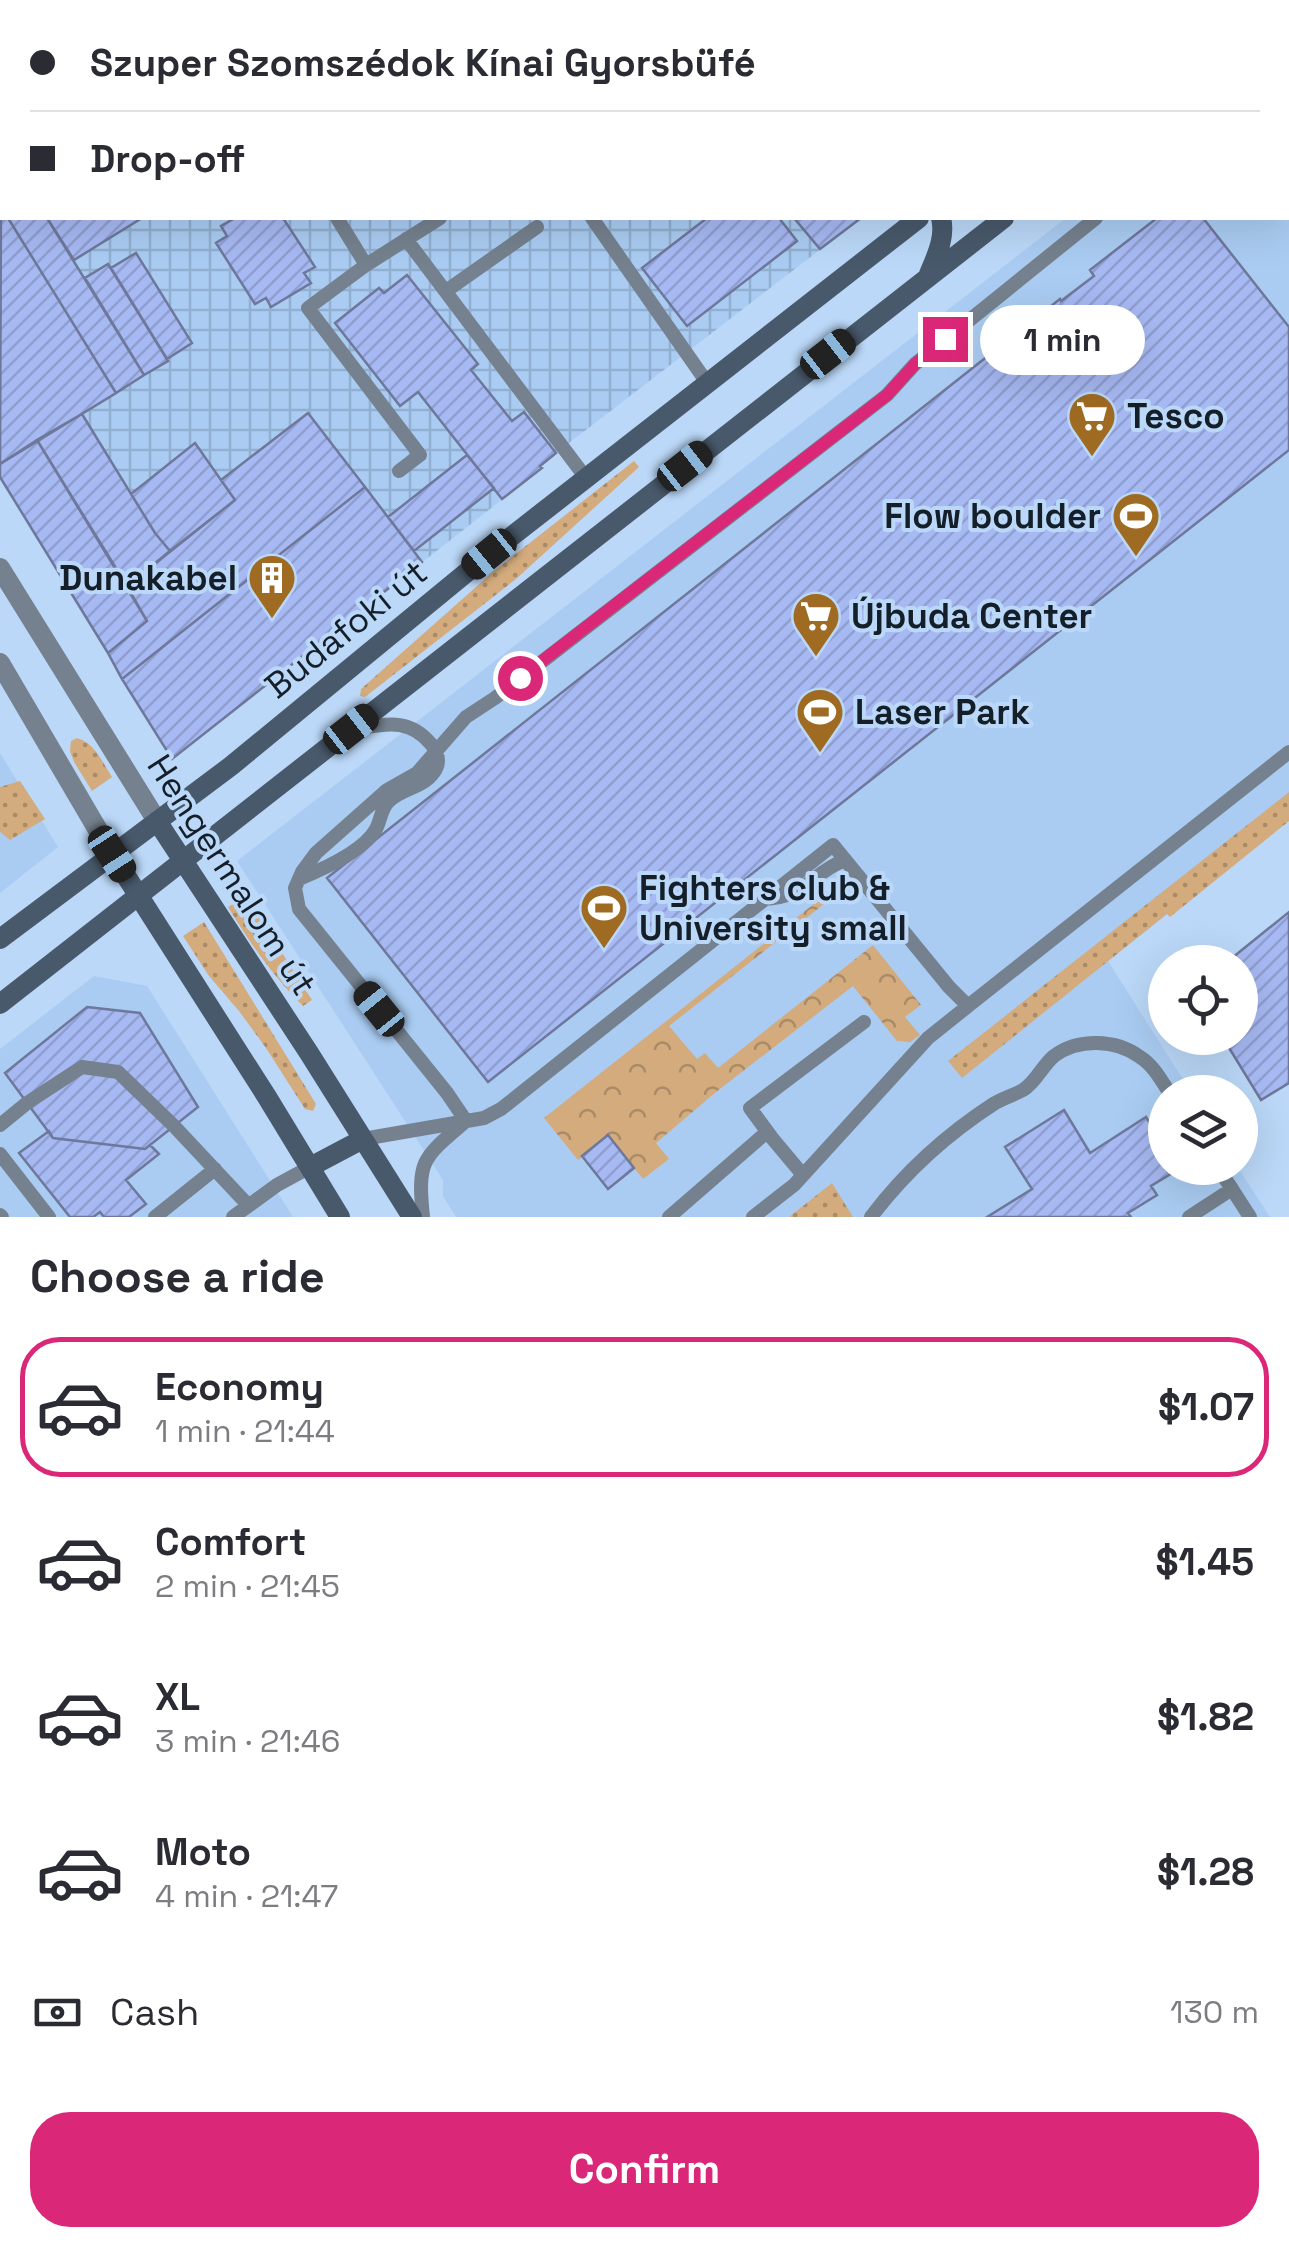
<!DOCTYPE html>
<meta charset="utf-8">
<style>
body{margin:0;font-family:"Space Grotesk",sans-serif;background:#f2f2f3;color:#2b2b33;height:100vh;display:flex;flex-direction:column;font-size:38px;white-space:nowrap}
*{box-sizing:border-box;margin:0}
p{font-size:32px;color:#7c7c81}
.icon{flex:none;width:55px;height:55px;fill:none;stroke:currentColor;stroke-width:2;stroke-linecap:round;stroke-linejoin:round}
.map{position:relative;height:1217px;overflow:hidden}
.sheet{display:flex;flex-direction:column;background:#fff;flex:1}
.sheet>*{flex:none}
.hud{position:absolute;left:0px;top:0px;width:1290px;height:220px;box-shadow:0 10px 40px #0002;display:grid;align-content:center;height:220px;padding:0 30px;background:#fff}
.controls{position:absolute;left:1148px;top:945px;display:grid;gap:20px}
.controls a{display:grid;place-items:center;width:110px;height:110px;border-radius:50%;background:#fff;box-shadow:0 10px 40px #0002;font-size:50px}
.end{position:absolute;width:45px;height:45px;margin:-22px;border:12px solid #db2777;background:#fff;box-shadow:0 0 0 5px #fff}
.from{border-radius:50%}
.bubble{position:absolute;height:70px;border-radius:35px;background:#fff;box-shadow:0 10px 40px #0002;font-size:32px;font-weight:600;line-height:70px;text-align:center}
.car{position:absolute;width:30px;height:60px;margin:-30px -15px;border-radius:12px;box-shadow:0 0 8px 2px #0007;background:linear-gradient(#222 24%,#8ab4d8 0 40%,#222 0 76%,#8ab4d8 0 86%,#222 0)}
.hud b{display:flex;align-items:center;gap:35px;height:95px;font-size:38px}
.hud b+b{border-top:2px solid #e1e1e2}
.hud i{width:25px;height:25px;background:#2b2b33}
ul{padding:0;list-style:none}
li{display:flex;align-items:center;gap:30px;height:140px;margin:0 20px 15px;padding:0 10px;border:5px solid transparent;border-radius:40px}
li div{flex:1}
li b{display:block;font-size:38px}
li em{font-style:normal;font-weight:600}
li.on{border-color:#db2777}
li>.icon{width:90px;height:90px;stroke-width:1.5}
h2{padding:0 30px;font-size:45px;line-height:120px}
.pay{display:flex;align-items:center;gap:25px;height:110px;padding:0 30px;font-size:38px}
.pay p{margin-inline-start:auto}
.primary-button{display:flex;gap:20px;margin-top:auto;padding:20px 30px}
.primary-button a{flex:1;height:115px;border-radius:40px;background:#db2777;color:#fff;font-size:40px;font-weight:600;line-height:115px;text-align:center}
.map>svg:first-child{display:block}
</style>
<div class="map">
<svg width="1289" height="1217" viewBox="0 0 1289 1217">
<defs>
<pattern id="industrial-grid" width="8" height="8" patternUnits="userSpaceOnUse" patternTransform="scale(2.5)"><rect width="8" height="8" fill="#aaccf2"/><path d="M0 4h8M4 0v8" fill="none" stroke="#91afd0"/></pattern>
<pattern id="grass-dots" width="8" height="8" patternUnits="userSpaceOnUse" patternTransform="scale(2.5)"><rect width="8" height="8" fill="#d3ab7d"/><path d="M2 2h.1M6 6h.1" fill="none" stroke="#aa8b67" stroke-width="1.8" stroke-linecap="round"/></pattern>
<pattern id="park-crowns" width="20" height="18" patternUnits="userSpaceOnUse" patternTransform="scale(2.5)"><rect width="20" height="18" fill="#d3ab7d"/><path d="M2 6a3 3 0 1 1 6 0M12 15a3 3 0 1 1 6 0" fill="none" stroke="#aa8b67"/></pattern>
<pattern id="building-hatch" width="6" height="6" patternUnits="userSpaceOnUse" patternTransform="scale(2.5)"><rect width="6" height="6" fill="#a7b9f3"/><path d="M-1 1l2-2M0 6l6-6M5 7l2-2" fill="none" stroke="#8f9fd0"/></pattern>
</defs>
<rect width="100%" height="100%" fill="#bbd8f8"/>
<path fill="#aaccf2" d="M 1289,43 L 1289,817 L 1108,961 L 1191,1092 L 1165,1092 L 1165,1168 L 1238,1168 L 1270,1217 L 456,1217 L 443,1196 L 443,1180 L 237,861 L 1066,218 L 1288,218 Z
M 0,753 L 58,847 L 0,893 Z
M 94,976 L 147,986 L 293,1217 L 0,1217 L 0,1049 Z"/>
<path fill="url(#industrial-grid)" d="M 0,0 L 848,0 L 849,2 L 2,2 L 2,218 L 861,218 L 556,453 L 541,465 L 542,468 L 172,759 L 0,477 Z"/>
<path fill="url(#grass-dots)" d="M 634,461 L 639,467 L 516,579 L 365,697 L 360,696 L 361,689 L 494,571 Z
M 77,738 C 95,743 102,762 112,777 L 92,791 L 74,762 L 70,751 L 71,741 Z
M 20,781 L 45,819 L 10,840 L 0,832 L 0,787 Z
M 1289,792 L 1289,821 L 1170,917 L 1167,914 L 962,1078 L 948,1061 Z
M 246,896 L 312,1000 L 303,1006 C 273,976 250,943 228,907 Z
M 204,922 L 316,1104 L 313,1111 L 305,1109 L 266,1048 L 239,1011 L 209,976 L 183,936 Z
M 832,1183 L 853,1217 L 789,1217 Z"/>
<path fill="url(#park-crowns)" d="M 834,888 L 838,893 L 669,1026 L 697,1059 L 705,1053 L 718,1068 L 873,945 L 921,1005 L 905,1017 L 920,1035 L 910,1042 L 897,1041 L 853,986 L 716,1092 L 656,1143 L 669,1159 L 643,1179 L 609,1136 L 578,1160 L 544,1118 Z"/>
<path fill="url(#building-hatch)" stroke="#6e789a" stroke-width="2.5" d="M 3,0 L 70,0 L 66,2 L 2,2 L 2,42 L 0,44 L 0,2 Z
M 996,0 L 1100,0 L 1097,2 L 993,2 Z
M 1,205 L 2,218 L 8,218 L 116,393 L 0,464 Z
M 8,218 L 47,218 L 144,375 L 116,393 Z
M 47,218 L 142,218 L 74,260 Z
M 235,218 L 283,218 L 315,267 L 304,273 L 311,283 L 271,307 L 266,298 L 255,304 L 216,243 L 227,236 L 221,226 Z
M 707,218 L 779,218 L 797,241 L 687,326 L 642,268 Z
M 794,218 L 861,218 L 820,249 Z
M 1157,218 L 1203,218 L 1289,327 L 1289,450 L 488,1082 L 327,878 L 1060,299 L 1061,301 L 1094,276 L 1090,270 Z
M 136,253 L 192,343 L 167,359 L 111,268 Z
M 108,264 L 168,361 L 144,375 L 85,278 Z
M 407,275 L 478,364 L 471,370 L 512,421 L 524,412 L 556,453 L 540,466 L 542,468 L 502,499 L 418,392 L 400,406 L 335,323 L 379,288 L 384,293 Z
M 308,413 L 365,487 L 122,679 L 108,653 L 147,621 L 127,586 L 235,500 L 221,480 Z
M 82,414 L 155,533 L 170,551 L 127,586 L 37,440 Z
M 37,440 L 147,621 L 108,653 L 0,477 L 0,464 Z
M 195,443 L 235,500 L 170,551 L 155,533 L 131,494 Z
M 467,455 L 494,488 L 414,551 L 388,517 Z
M 365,487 L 422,562 L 172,759 L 122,679 Z
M 1289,912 L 1289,1083 L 1261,1100 L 1223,1038 L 1240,1038 L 1240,962 L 1227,962 Z
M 87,1007 L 140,1013 L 198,1107 L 145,1149 L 53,1138 L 5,1073 Z
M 1064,1110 L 1090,1153 L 1146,1117 L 1165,1147 L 1165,1168 L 1179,1169 L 1151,1186 L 1157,1195 L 1128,1213 L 1131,1217 L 987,1217 L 1032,1189 L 1005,1147 Z
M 49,1131 L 53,1138 L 145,1149 L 150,1145 L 159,1154 L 126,1180 L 146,1204 L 129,1217 L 104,1217 L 100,1212 L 93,1217 L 70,1217 L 19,1153 Z
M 608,1135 L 634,1168 L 608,1189 L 582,1156 Z"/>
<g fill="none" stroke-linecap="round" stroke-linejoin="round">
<path stroke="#75818e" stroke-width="14" d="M 320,0 L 322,2
M 421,0 L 423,2
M 810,0 L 812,2
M 398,2 L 402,0
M 1288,95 L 1289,97
M 1288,116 L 1289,117
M 1288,179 L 1289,181
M 337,218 L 366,265 L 308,308 L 420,455 L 399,471
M 592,218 L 708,384
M 406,239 L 586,478
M 366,265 L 440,218
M 446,291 L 537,227
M 299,879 C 321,870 364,851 376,829 C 381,820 381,808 389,801 C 402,788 423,788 434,772 C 441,762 438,753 431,744 C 408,716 383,725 352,729
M 764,899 C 805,898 811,873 845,860
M 0,1125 L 27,1103 L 82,1067 L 118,1072 L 174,1126 L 248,1205
M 363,1139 L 484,1118 L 501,1109 L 833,845 L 949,987 L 968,1006 L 1289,752
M 0,1154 L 49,1217
M 1218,1168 L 1232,1189
M 803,1175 L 772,1138 L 750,1108 L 864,1022
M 0,1215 L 2,1217
M 155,1217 L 215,1169
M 233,1217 L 277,1185 L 310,1167
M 423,1217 C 417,1159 423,1158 466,1121 L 447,1093 L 299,909 L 295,888 L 302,872 L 316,853 L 387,790 L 417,773 L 466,717 L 495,698 L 887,395 L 915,364 L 1096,218
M 669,1217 L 767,1132
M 753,1217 L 794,1185 L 928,1038 L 968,1006
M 871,1217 C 905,1172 947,1134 995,1103 C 1004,1098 1014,1095 1023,1090 C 1036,1082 1042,1066 1054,1056 C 1078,1038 1116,1039 1140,1057 C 1153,1065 1161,1080 1169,1092
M 1189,1217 L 1232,1189 L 1250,1217"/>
<path stroke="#75818e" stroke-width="20" d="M 0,568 L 157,821
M 0,663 L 112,854"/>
<path stroke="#48596b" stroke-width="20" d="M 1192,2 L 1196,0
M 1235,2 L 1235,0
M 1277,2 L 1280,0
M 929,274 C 936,257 946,237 941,218
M 157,821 L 309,1053 L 412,1217
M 112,854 L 267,1097 L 340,1217
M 0,939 L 231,766 L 489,554 L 919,218
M 0,1004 L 1004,218
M 310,1167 L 363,1139"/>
</g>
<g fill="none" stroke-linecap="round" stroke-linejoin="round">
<path stroke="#db2777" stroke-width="12" d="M 520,678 L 887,395 L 915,364 L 945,339"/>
</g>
<defs>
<g id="supermarket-pin" transform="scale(2.5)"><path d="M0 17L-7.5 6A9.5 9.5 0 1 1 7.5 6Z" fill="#9f6b22" stroke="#bbd8f8"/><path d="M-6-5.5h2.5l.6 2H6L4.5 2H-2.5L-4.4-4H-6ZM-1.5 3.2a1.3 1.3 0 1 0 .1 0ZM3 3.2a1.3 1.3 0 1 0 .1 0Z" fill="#fff"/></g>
<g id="stadium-pin" transform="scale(2.5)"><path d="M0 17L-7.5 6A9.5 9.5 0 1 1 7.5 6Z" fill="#9f6b22" stroke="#bbd8f8"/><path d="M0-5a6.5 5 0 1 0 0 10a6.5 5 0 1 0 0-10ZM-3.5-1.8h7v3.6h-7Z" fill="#fff"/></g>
<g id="building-pin" transform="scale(2.5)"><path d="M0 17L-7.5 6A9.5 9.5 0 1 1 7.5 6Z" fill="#9f6b22" stroke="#bbd8f8"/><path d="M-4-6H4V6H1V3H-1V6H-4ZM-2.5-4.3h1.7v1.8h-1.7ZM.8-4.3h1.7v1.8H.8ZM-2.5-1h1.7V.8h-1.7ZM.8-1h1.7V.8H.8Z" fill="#fff"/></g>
</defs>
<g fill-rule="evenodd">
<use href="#supermarket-pin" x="1092" y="416"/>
<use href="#stadium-pin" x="1136" y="516"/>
<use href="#building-pin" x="272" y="578"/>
<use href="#supermarket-pin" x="816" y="616"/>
<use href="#stadium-pin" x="820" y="712"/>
<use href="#stadium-pin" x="604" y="908"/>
</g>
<g text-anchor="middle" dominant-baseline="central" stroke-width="8" stroke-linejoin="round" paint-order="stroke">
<g font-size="35" font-weight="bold" fill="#141f2a" stroke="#bbd8f8" text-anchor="start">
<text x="1127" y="416">Tesco</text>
<text x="1101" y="516" text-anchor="end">Flow boulder</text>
<text x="237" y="578" text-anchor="end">Dunakabel</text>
<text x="851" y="616">Újbuda Center</text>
<text x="855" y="712">Laser Park</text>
<text x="639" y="888">Fighters club &amp;<tspan x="639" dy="40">University small</tspan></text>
</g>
<g font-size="35" fill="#141f2a" stroke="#bbd8f8">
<text transform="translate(346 629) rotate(-39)">Budafoki út</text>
<text transform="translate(232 875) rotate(57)">Hengermalom út</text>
</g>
</g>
</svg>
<div class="controls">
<a><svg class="icon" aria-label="locate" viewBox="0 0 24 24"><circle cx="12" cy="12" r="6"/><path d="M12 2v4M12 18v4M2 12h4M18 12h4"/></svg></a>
<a><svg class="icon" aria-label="layers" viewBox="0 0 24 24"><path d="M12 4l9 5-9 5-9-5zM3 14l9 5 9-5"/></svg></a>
</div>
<i class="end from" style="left:520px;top:678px"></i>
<i class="end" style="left:945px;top:339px"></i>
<div class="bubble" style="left:980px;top:305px;width:165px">1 min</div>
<i class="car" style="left:828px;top:354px;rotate:52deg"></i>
<i class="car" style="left:685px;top:466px;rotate:52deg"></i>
<i class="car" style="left:489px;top:554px;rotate:231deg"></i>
<i class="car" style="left:351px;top:729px;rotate:52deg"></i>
<i class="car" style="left:112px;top:854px;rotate:147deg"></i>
<i class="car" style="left:379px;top:1009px;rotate:321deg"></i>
<div class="hud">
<b><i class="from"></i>Szuper Szomszédok Kínai Gyorsbüfé</b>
<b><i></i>Drop-off</b>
</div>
</div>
<section class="sheet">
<h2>Choose a ride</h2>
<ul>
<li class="on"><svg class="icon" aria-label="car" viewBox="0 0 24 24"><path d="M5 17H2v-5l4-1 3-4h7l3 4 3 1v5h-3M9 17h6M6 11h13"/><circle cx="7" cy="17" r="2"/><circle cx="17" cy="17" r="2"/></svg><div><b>Economy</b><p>1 min · 21:44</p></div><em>$1.07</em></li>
<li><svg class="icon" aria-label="car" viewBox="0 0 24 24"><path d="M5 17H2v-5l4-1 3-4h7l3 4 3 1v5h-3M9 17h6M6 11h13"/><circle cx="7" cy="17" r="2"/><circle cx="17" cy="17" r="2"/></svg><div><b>Comfort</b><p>2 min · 21:45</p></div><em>$1.45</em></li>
<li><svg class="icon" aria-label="car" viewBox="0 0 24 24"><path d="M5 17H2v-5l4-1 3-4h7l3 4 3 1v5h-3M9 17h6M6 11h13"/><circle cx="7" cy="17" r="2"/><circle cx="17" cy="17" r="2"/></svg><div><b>XL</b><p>3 min · 21:46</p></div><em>$1.82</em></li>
<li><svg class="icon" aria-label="car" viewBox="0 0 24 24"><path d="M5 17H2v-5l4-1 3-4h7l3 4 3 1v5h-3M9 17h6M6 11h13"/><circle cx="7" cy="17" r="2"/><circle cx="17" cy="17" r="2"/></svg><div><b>Moto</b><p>4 min · 21:47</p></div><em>$1.28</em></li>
</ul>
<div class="pay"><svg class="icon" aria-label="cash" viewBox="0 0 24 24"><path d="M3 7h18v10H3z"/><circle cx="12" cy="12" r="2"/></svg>Cash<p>130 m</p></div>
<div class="primary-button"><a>Confirm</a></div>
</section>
